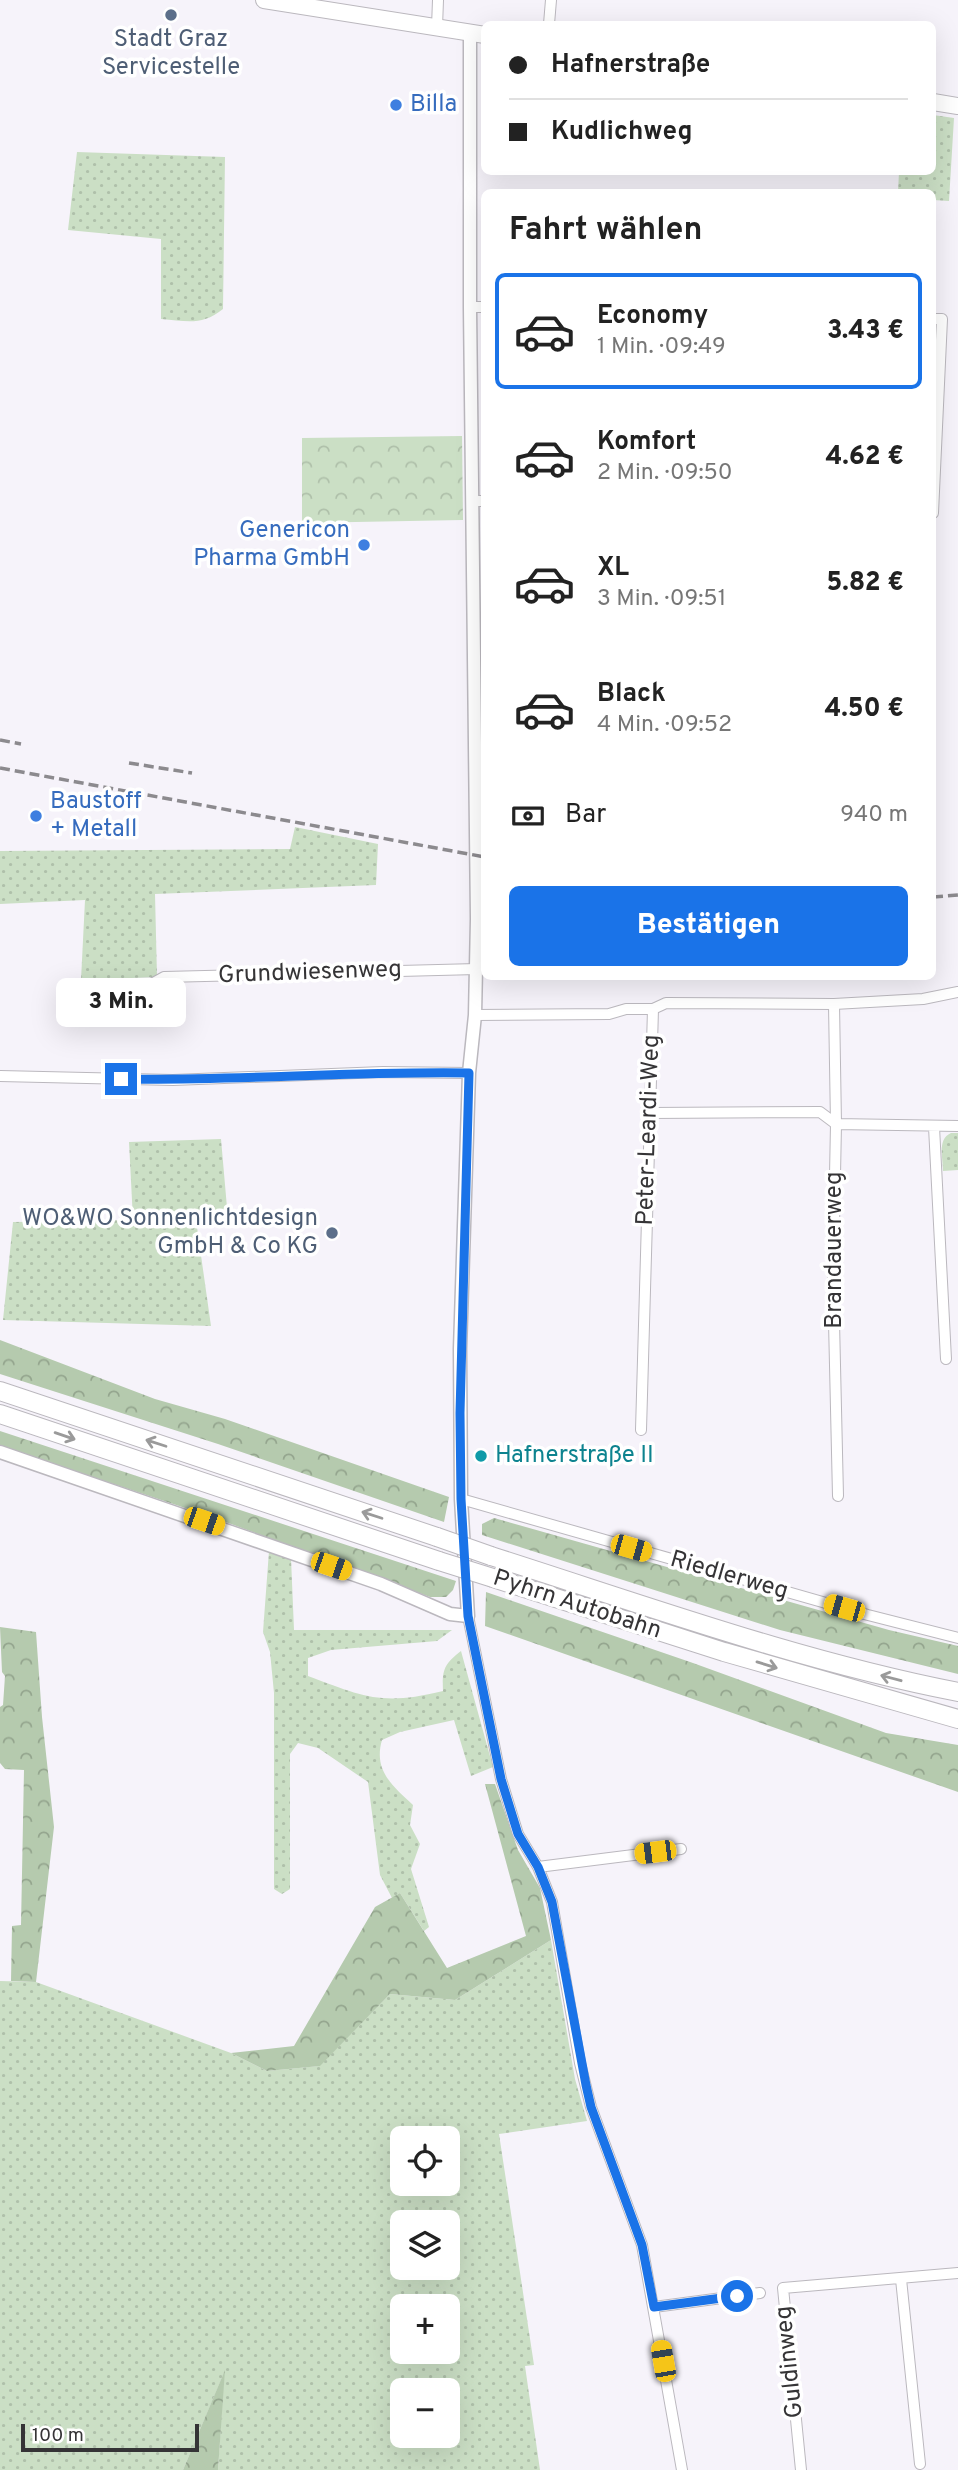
<!DOCTYPE html>
<html lang="de">
<meta charset="utf-8">
<style>
body{margin:0;font-family:Overpass,sans-serif;background:#f6f6f6;color:#222;height:100vh;display:flex;flex-direction:column;font-size:26px;white-space:nowrap}
*{box-sizing:border-box;margin:0}
p{font-size:23px;color:#767676}
.icon{flex:none;width:38px;height:38px;fill:none;stroke:currentColor;stroke-width:2;stroke-linecap:round;stroke-linejoin:round}
.map{position:relative;flex:1;overflow:hidden}
.sheet{position:absolute;left:481px;top:189px;width:455px;height:791px;display:flex;flex-direction:column;background:#fff;border-radius:10px;box-shadow:0 7px 28px #0002}
.sheet>*{flex:none}
.top-card{position:absolute;left:481px;top:21px;width:455px;height:154px;border-radius:10px;box-shadow:0 7px 28px #0002;display:grid;align-content:center;height:154px;padding:0 28px;background:#fff}
.controls{position:absolute;left:390px;top:2126px;display:grid;gap:14px}
.controls a{display:grid;place-items:center;width:70px;height:70px;border-radius:10px;background:#fff;box-shadow:0 7px 28px #0002;font-size:35px}
.scale{position:absolute;left:21px;bottom:18px;width:178px;box-sizing:border-box;padding-left:7px;border:4px solid #353436;border-top:0;font-size:19px;line-height:24px;white-space:nowrap;color:#353436;-webkit-text-stroke:5px #fff;paint-order:stroke}
.end{position:absolute;width:32px;height:32px;margin:-16px;border:9px solid #1a73e8;background:#fff;box-shadow:0 0 0 4px #fff}
.from{border-radius:50%}
.bubble{position:absolute;height:49px;border-radius:10px;background:#fff;box-shadow:0 7px 28px #0002;font-size:23px;font-weight:800;line-height:49px;text-align:center}
.car{position:absolute;width:21px;height:42px;margin:-21px -10px;border-radius:9px;box-shadow:0 0 5px 2px #0007;background:linear-gradient(#f5c518 24%,#345 0 40%,#f5c518 0 76%,#345 0 86%,#f5c518 0)}
.top-card b{display:flex;align-items:center;gap:24px;height:66px;font-size:26px}
.top-card b+b{border-top:2px solid #e0e0e0}
.top-card i{width:18px;height:18px;background:#222}
ul{padding:0;list-style:none}
li{display:flex;align-items:center;gap:21px;height:116px;margin:0 14px 10px;padding:0 14px;border:4px solid transparent;border-radius:10px}
li div{flex:1}
li b{display:block;font-size:26px}
li em{font-style:normal;font-weight:800}
li.on{border-color:#1a73e8}
li>.icon{width:63px;height:63px;stroke-width:1.5}
h2{padding:0 28px;font-size:32px;line-height:84px}
.pay{display:flex;align-items:center;gap:18px;height:77px;padding:0 28px;font-size:26px}
.pay p{margin-inline-start:auto}
.action{display:flex;gap:14px;margin-top:auto;padding:14px 28px}
.action a{flex:1;height:80px;border-radius:10px;background:#1a73e8;color:#fff;font-size:28px;font-weight:800;line-height:80px;text-align:center}
.map>svg:first-child{display:block}
</style>
<div class="map">
<svg width="958" height="2470" viewBox="0 0 958 2470">
<defs>
<pattern id="grass-dots" width="8" height="8" patternUnits="userSpaceOnUse" patternTransform="scale(1.75)"><rect width="8" height="8" fill="#cbdfc5"/><path d="M2 2h.1M6 6h.1" fill="none" stroke="#afc0aa" stroke-width="1.8" stroke-linecap="round"/></pattern>
<pattern id="forest-crowns" width="20" height="18" patternUnits="userSpaceOnUse" patternTransform="scale(1.75)"><rect width="20" height="18" fill="#b5caae"/><path d="M2 6a3 3 0 1 1 6 0M12 15a3 3 0 1 1 6 0" fill="none" stroke="#94a58e"/></pattern>
<pattern id="park-crowns" width="20" height="18" patternUnits="userSpaceOnUse" patternTransform="scale(1.75)"><rect width="20" height="18" fill="#cbdfc5"/><path d="M2 6a3 3 0 1 1 6 0M12 15a3 3 0 1 1 6 0" fill="none" stroke="#afc0aa"/></pattern>
</defs>
<rect width="100%" height="100%" fill="#f6f3fa"/>
<path fill="url(#grass-dots)" fill-rule="evenodd" d="M 933,115 L 954,118 L 949,201 L 933,200 L 933,192 L 898,192 L 899,172 L 933,172 Z
M 77,152 L 225,157 L 223,309 C 202,326 187,321 161,319 L 161,239 L 68,230 Z
M 295,827 L 378,844 L 376,885 L 155,894 L 157,977 L 81,980 L 85,900 L 0,904 L 0,851 L 290,849 Z
M 951,1133 L 958,1133 L 958,1170 L 943,1171 C 943,1158 937,1139 951,1133 Z
M 221,1139 L 228,1219 L 196,1220 L 211,1326 L 3,1320 L 13,1222 L 133,1220 L 129,1142 Z
M 269,1551 L 291,1558 L 294,1630 L 452,1630 L 437,1641 L 331,1650 L 308,1658 L 308,1676 C 364,1697 382,1706 443,1691 C 442,1670 444,1664 461,1651 L 493,1767 L 471,1776 L 454,1720 L 400,1732 L 382,1740 C 373,1771 393,1786 413,1805 L 410,1825 L 420,1844 L 411,1869 L 429,1927 L 424,1931 L 400,1893 L 392,1898 L 380,1875 L 368,1782 L 318,1748 L 298,1743 L 290,1754 L 290,1889 L 282,1894 L 274,1889 L 274,1693 L 270,1652 L 263,1632 Z
M 551,1940 L 575,2079 L 587,2121 L 499,2134 L 534,2365 L 525,2366 L 540,2470 L 218,2470 L 224,2373 L 183,2470 L 0,2470 L 0,1981 L 36,1982 L 231,2053 L 267,2071 L 319,2066 L 390,1994 L 455,2000 ZM 402,2138 L 448,2138 L 448,2184 L 402,2184 ZM 402,2222 L 448,2222 L 448,2268 L 402,2268 ZM 402,2306 L 448,2306 L 448,2352 L 402,2352 ZM 402,2390 L 448,2390 L 448,2436 L 402,2436 Z"/>
<path fill="url(#forest-crowns)" d="M 0,1340 L 155,1399 L 225,1419 L 449,1497 L 444,1522 L 218,1444 L 0,1374 Z
M 0,1431 L 456,1581 L 453,1590 L 446,1597 L 430,1597 L 212,1517 L 0,1446 Z
M 494,1518 L 889,1630 L 958,1646 L 958,1674 L 780,1630 L 482,1535 L 482,1524 Z
M 486,1592 L 693,1663 L 886,1733 L 958,1745 L 958,1792 L 485,1626 Z
M 0,1627 L 36,1632 L 42,1717 L 54,1827 L 36,1982 L 11,1981 L 12,1926 L 21,1925 L 24,1770 L 5,1769 L 0,1763 L 0,1707 L 3,1705 L 5,1676 L 2,1672 Z
M 485,1784 L 495,1784 L 518,1850 L 540,1888 L 551,1940 L 455,2000 L 390,1994 L 320,2066 L 267,2071 L 231,2053 L 294,2046 L 375,1907 L 400,1893 L 447,1968 L 526,1936 Z
M 225,2370 L 218,2470 L 183,2470 L 188,2458 Z"/>
<path fill="url(#park-crowns)" d="M 462,436 L 463,520 L 302,523 L 302,438 Z"/>
<g fill="none" stroke-linecap="round" stroke-linejoin="round">
<g stroke="#bbb8be" stroke-width="12">
<path id="minor" d="M 549,24 L 551,0
M 437,27 L 438,0
M 470,307 L 485,307
M 933,319 L 942,319 L 933,513
M 472,501 L 485,501
M 146,987 L 164,977 L 477,969
M 653,1009 L 666,1003 L 834,1004
M 475,1015 L 609,1014 L 626,1009 L 653,1009 L 641,1430
M 0,1076 L 173,1080 L 383,1072 L 469,1073
M 651,1113 L 820,1112 L 836,1124 L 958,1126
M 934,1127 L 946,1359
M 838,1496 L 833,1278 L 836,1124 L 834,1004 L 923,999 L 958,992
M 461,1499 L 868,1615 L 958,1638
M 468,1616 L 501,1779 L 518,1834 L 538,1867 L 552,1902 L 580,2063 L 591,2107 L 642,2245 L 682,2470
M 538,1867 L 681,1849
M 901,2279 L 920,2464
M 654,2307 L 760,2293
M 801,2470 L 783,2288 L 958,2273"/>
</g>
<g stroke="#bbb8be" stroke-width="15">
<path id="tertiary" d="M 0,1452 L 381,1584 L 450,1614 L 468,1616 L 461,1499 L 460,1349 L 469,1073 L 475,1015 L 477,919 L 470,307 L 470,32"/>
</g>
<g stroke="#bbb8be" stroke-width="18">
<path id="primary" d="M 264,0 L 485,35
M 933,102 L 958,106"/>
</g>
<g stroke="#bbb8be" stroke-width="20">
<path id="motorway" d="M 0,1391 L 437,1537
M 0,1414 L 439,1561
M 491,1556 C 645,1605 799,1661 958,1692
M 493,1578 L 724,1652 L 958,1719"/>
</g>
<use href="#minor" stroke="#fff" stroke-width="10"/>
<use href="#tertiary" stroke="#fff" stroke-width="12"/>
<use href="#primary" stroke="#fff" stroke-width="16"/>
<use href="#motorway" stroke="#fff" stroke-width="18"/>
<path stroke="#8c8a8e" stroke-width="3.5" stroke-dasharray="10 5" stroke-linecap="butt" d="M 0,740 L 21,744
M 129,763 L 192,773
M 0,768 L 485,857
M 933,897 L 958,895"/>
<g stroke="#bbb8be" stroke-width="20" stroke-linecap="butt">
<path id="motorway-bridge" d="M 437,1537 L 491,1556
M 439,1561 L 493,1578"/>
</g>
<use href="#motorway-bridge" stroke="#fff" stroke-width="18"/>
</g>
<defs><path id="oneway-shaft" d="M-6 0H5M1.5-3L5.5 0L1.5 3" fill="none" stroke-width="1.6" stroke-linecap="round" stroke-linejoin="round" transform="scale(1.75)"/></defs>
<g stroke="#9a9a9a">
<use href="#oneway-shaft" transform="translate(65 1436) rotate(19)"/>
<use href="#oneway-shaft" transform="translate(156 1443) rotate(-162)"/>
<use href="#oneway-shaft" transform="translate(372 1515) rotate(-162)"/>
<use href="#oneway-shaft" transform="translate(767 1665) rotate(17)"/>
<use href="#oneway-shaft" transform="translate(891 1678) rotate(-165)"/>
</g>
<g fill="none" stroke-linecap="round" stroke-linejoin="round">
<path stroke="#1a73e8" stroke-width="9" d="M 121,1079 C 237,1081 353,1071 469,1073 L 460,1413 L 461,1499 L 468,1616 L 501,1779 L 518,1834 L 538,1867 L 552,1902 L 586,2085 L 591,2107 L 642,2245 L 654,2307 L 737,2296"/>
</g>
<g fill="#5c6f8a" stroke="#fff" stroke-width="2.5">
<circle cx="171" cy="15" r="7"/>
<circle cx="332" cy="1233" r="7"/>
</g>
<g fill="#3f7fe0" stroke="#fff" stroke-width="2.5">
<circle cx="396" cy="105" r="7"/>
<circle cx="364" cy="545" r="7"/>
<circle cx="36" cy="816" r="7"/>
</g>
<circle fill="#0f9aa8" stroke="#fff" stroke-width="2.5" cx="481" cy="1456" r="7"/>
<g text-anchor="middle" dominant-baseline="central" stroke-width="7" stroke-linejoin="round" paint-order="stroke">
<g font-size="24" fill="#4e5e75" stroke="#fff">
<text x="171" y="40">Stadt Graz<tspan x="171" dy="28">Servicestelle</tspan></text>
<text x="318" y="1219" text-anchor="end">WO&amp;WO Sonnenlichtdesign<tspan x="318" dy="28">GmbH &amp; Co KG</tspan></text>
</g>
<g font-size="24" fill="#366cbe" stroke="#fff" text-anchor="start">
<text x="410" y="105">Billa</text>
<text x="350" y="531" text-anchor="end">Genericon<tspan x="350" dy="28">Pharma GmbH</tspan></text>
<text x="50" y="802">Baustoff<tspan x="50" dy="28">+ Metall</tspan></text>
</g>
<g font-size="24" fill="#353436" stroke="#fff">
<text transform="translate(310 973) rotate(-2)">Grundwiesenweg</text>
<text transform="translate(649 1130) rotate(-88)">Peter-Leardi-Weg</text>
<text transform="translate(835 1250) rotate(-90)">Brandauerweg</text>
<text transform="translate(729 1576) rotate(16)">Riedlerweg</text>
<text transform="translate(577 1605) rotate(18)">Pyhrn Autobahn</text>
<text transform="translate(790 2362) rotate(-96)">Guldinweg</text>
</g>
<g font-size="24" fill="#0d838f" stroke="#fff" text-anchor="start">
<text x="495" y="1456">Hafnerstraße II</text>
</g>
</g>
</svg>
<div class="controls">
<a><svg class="icon" aria-label="locate" viewBox="0 0 24 24"><circle cx="12" cy="12" r="6"/><path d="M12 2v4M12 18v4M2 12h4M18 12h4"/></svg></a>
<a><svg class="icon" aria-label="layers" viewBox="0 0 24 24"><path d="M12 4l9 5-9 5-9-5zM3 14l9 5 9-5"/></svg></a>
<a>+</a>
<a>−</a>
</div>
<div class="scale">100 m</div>
<i class="end from" style="left:737px;top:2296px"></i>
<i class="end" style="left:121px;top:1079px"></i>
<div class="bubble" style="left:56px;top:978px;width:130px">3 Min.</div>
<i class="car" style="left:204px;top:1521px;rotate:109deg"></i>
<i class="car" style="left:631px;top:1548px;rotate:106deg"></i>
<i class="car" style="left:331px;top:1566px;rotate:109deg"></i>
<i class="car" style="left:844px;top:1608px;rotate:286deg"></i>
<i class="car" style="left:655px;top:1852px;rotate:263deg"></i>
<i class="car" style="left:663px;top:2361px;rotate:350deg"></i>
<div class="top-card">
<b><i class="from"></i>Hafnerstraße</b>
<b><i></i>Kudlichweg</b>
</div>
<section class="sheet">
<h2>Fahrt wählen</h2>
<ul>
<li class="on"><svg class="icon" aria-label="car" viewBox="0 0 24 24"><path d="M5 17H2v-5l4-1 3-4h7l3 4 3 1v5h-3M9 17h6M6 11h13"/><circle cx="7" cy="17" r="2"/><circle cx="17" cy="17" r="2"/></svg><div><b>Economy</b><p>1 Min. · 09:49</p></div><em>3.43 €</em></li>
<li><svg class="icon" aria-label="car" viewBox="0 0 24 24"><path d="M5 17H2v-5l4-1 3-4h7l3 4 3 1v5h-3M9 17h6M6 11h13"/><circle cx="7" cy="17" r="2"/><circle cx="17" cy="17" r="2"/></svg><div><b>Komfort</b><p>2 Min. · 09:50</p></div><em>4.62 €</em></li>
<li><svg class="icon" aria-label="car" viewBox="0 0 24 24"><path d="M5 17H2v-5l4-1 3-4h7l3 4 3 1v5h-3M9 17h6M6 11h13"/><circle cx="7" cy="17" r="2"/><circle cx="17" cy="17" r="2"/></svg><div><b>XL</b><p>3 Min. · 09:51</p></div><em>5.82 €</em></li>
<li><svg class="icon" aria-label="car" viewBox="0 0 24 24"><path d="M5 17H2v-5l4-1 3-4h7l3 4 3 1v5h-3M9 17h6M6 11h13"/><circle cx="7" cy="17" r="2"/><circle cx="17" cy="17" r="2"/></svg><div><b>Black</b><p>4 Min. · 09:52</p></div><em>4.50 €</em></li>
</ul>
<div class="pay"><svg class="icon" aria-label="cash" viewBox="0 0 24 24"><path d="M3 7h18v10H3z"/><circle cx="12" cy="12" r="2"/></svg>Bar<p>940 m</p></div>
<div class="action"><a>Bestätigen</a></div>
</section>
</div>
